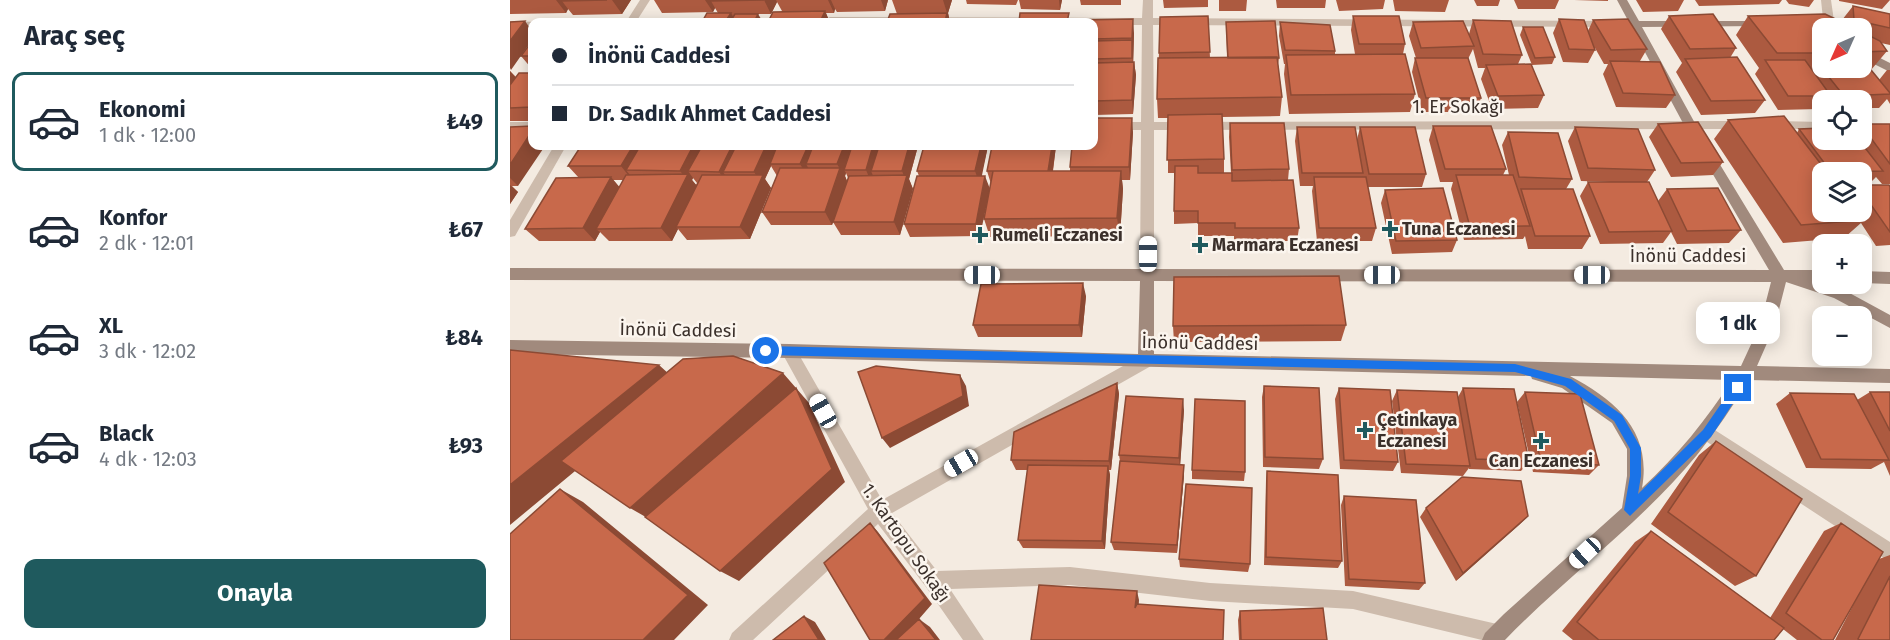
<!DOCTYPE html>
<html lang="tr">
<meta charset="utf-8">
<style>
body{margin:0;font-family:"Fira Sans",sans-serif;background:#f6f6f7;color:#1f2937;height:100vh;display:flex;flex-direction:column;font-size:22px;white-space:nowrap}
*{box-sizing:border-box;margin:0}
p{font-size:20px;color:#747a83}
.icon{flex:none;width:33px;height:33px;fill:none;stroke:currentColor;stroke-width:2;stroke-linecap:round;stroke-linejoin:round}
.map{position:relative;flex:1;overflow:hidden}
.sheet{display:flex;flex-direction:column;background:#fff;width:510px}
.sheet>*{flex:none}
.banner{position:absolute;left:18px;top:18px;width:570px;height:132px;border-radius:12px;box-shadow:0 3px 15px #0003;display:grid;align-content:center;height:132px;padding:0 24px;background:#fff}
.needle{width:39px;rotate:225deg}
.fabs{position:absolute;left:1302px;top:18px;display:grid;gap:12px}
.fabs a{display:grid;place-items:center;width:60px;height:60px;border-radius:12px;background:#fff;box-shadow:0 3px 15px #0003;font-size:30px}
.end{position:absolute;width:27px;height:27px;margin:-14px;border:8px solid #1a73e8;background:#fff;box-shadow:0 0 0 3px #fff}
.from{border-radius:50%}
.bubble{position:absolute;height:42px;border-radius:12px;background:#fff;box-shadow:0 3px 15px #0003;font-size:20px;font-weight:700;line-height:42px;text-align:center}
.car{position:absolute;width:18px;height:36px;margin:-18px -9px;border-radius:8px;box-shadow:0 0 4px 2px #0007;background:linear-gradient(#fff 24%,#345 0 40%,#fff 0 76%,#345 0 86%,#fff 0)}
.banner b{display:flex;align-items:center;gap:21px;height:57px;font-size:22px}
.banner b+b{border-top:2px solid #e0e1e3}
.banner i{width:15px;height:15px;background:#1f2937}
ul{padding:0;list-style:none}
li{display:flex;align-items:center;gap:18px;height:99px;margin:0 12px 9px;padding:0 12px;border:3px solid transparent;border-radius:12px}
li div{flex:1}
li b{display:block;font-size:22px}
li em{font-style:normal;font-weight:700}
li.current{border-color:#1f5a5e}
li>.icon{width:54px;height:54px;stroke-width:1.5}
h2{padding:0 24px;font-size:27px;line-height:72px}
.cta{display:flex;gap:12px;margin-top:auto;padding:12px 24px}
.cta a{flex:1;height:69px;border-radius:12px;background:#1f5a5e;color:#fff;font-size:24px;font-weight:700;line-height:69px;text-align:center}
main{display:flex;flex:1;min-height:0}
.map>svg:first-child{display:block}
</style>
<main>
<section class="sheet">
<h2>Araç seç</h2>
<ul>
<li class="current"><svg class="icon" aria-label="car" viewBox="0 0 24 24"><path d="M5 17H2v-5l4-1 3-4h7l3 4 3 1v5h-3M9 17h6M6 11h13"/><circle cx="7" cy="17" r="2"/><circle cx="17" cy="17" r="2"/></svg><div><b>Ekonomi</b><p>1 dk · 12:00</p></div><em>₺49</em></li>
<li><svg class="icon" aria-label="car" viewBox="0 0 24 24"><path d="M5 17H2v-5l4-1 3-4h7l3 4 3 1v5h-3M9 17h6M6 11h13"/><circle cx="7" cy="17" r="2"/><circle cx="17" cy="17" r="2"/></svg><div><b>Konfor</b><p>2 dk · 12:01</p></div><em>₺67</em></li>
<li><svg class="icon" aria-label="car" viewBox="0 0 24 24"><path d="M5 17H2v-5l4-1 3-4h7l3 4 3 1v5h-3M9 17h6M6 11h13"/><circle cx="7" cy="17" r="2"/><circle cx="17" cy="17" r="2"/></svg><div><b>XL</b><p>3 dk · 12:02</p></div><em>₺84</em></li>
<li><svg class="icon" aria-label="car" viewBox="0 0 24 24"><path d="M5 17H2v-5l4-1 3-4h7l3 4 3 1v5h-3M9 17h6M6 11h13"/><circle cx="7" cy="17" r="2"/><circle cx="17" cy="17" r="2"/></svg><div><b>Black</b><p>4 dk · 12:03</p></div><em>₺93</em></li>
</ul>
<div class="cta"><a>Onayla</a></div>
</section>
<div class="map">
<svg width="1380" height="640" viewBox="0 0 1380 640">
<rect width="100%" height="100%" fill="#f4ebe1"/>
<g fill="none" stroke-linecap="round" stroke-linejoin="round">
<path fill="#cdbbac" fill-rule="evenodd" d="M 130,0 L 140,0 L 126,22 L 116,22 Z
M 633,0 L 643,0 L 643,18 L 1100,21 L 1106,24 L 1100,27 L 643,25 L 644,122 L 1235,121 L 1241,125 L 1235,129 L 644,130 L 644,275 L 637,281 L 630,275 L 631,130 L 584,130 L 584,122 L 631,122 L 632,25 L 584,25 L 584,22 L 317,22 L 314,20 L 320,17 L 632,18 Z
M 1311,0 L 1321,0 L 1325,28 L 1314,28 Z
M 278,18 L 282,19 L 283,22 L 176,22 L 182,19 Z
M 0,21 L 27,22 L 22,22 L 22,27 L 0,27 Z
M 1262,121 L 1312,122 L 1312,130 L 1258,128 L 1258,122 Z
M 0,122 L 22,122 L 22,130 L 0,130 Z
M 44,146 L 56,146 L 5,236 L 0,237 L 0,220 Z
M 279,344 L 284,346 L 372,500 L 631,356 L 636,354 L 641,356 L 644,361 L 641,366 L 382,513 L 427,571 L 560,567 L 700,583 L 843,591 L 987,624 L 994,627 L 997,634 L 994,640 L 972,640 L 843,609 L 700,601 L 560,585 L 440,589 L 474,640 L 453,640 L 416,587 L 368,524 L 243,640 L 219,640 L 222,633 L 358,509 L 271,351 L 274,346 Z
M 1197,425 L 1380,542 L 1380,562 L 1191,438 L 1189,433 L 1191,428 Z"/>
<path fill="#a18a7d" fill-rule="evenodd" d="M 1107,0 L 1117,0 L 1129,21 L 1258,21 L 1260,23 L 1254,26 L 1132,27 L 1186,125 L 1274,270 L 1312,270 L 1312,282 L 1308,282 L 1334,290 L 1380,315 L 1380,328 L 1324,298 L 1276,282 L 1265,325 L 1247,366 L 1380,369 L 1380,383 L 1239,380 C 1223,406 1206,431 1187,455 C 1130,524 1057,576 995,640 L 972,640 L 975,633 L 994,614 L 1112,508 L 1117,476 L 1117,449 L 1102,423 L 1052,388 L 1022,379 L 1021,376 L 279,358 L 0,354 L 0,340 L 279,344 L 628,354 L 630,281 L 0,280 L 0,268 L 1259,270 L 1174,125 ZM 644,281 L 1261,282 L 1250,325 L 1231,366 L 644,354 ZM 1060,376 L 1222,380 C 1197,419 1167,456 1132,488 C 1142,432 1107,401 1060,376 Z
M 1352,49 L 1380,63 L 1380,72 L 1352,58 Z
M 1352,271 L 1380,272 L 1380,284 L 1352,283 Z"/>
</g>
<path fill="#ac5a40" fill-rule="evenodd" d="M 0,0 L 121,0 L 112,14 L 63,15 L 58,9 L 56,13 L 0,14 Z
M 144,0 L 378,0 L 375,11 L 327,12 L 325,9 L 324,13 L 316,13 L 318,19 L 340,19 L 341,22 L 368,19 L 369,22 L 258,22 L 272,11 L 267,2 L 261,14 L 249,14 L 192,22 L 208,13 L 205,8 L 203,12 L 152,13 Z
M 382,0 L 442,0 L 438,13 L 440,22 L 377,22 L 387,14 Z
M 456,0 L 508,0 L 506,5 L 457,4 Z
M 509,0 L 552,0 L 550,10 L 511,9 Z
M 570,0 L 611,0 L 611,5 L 571,5 Z
M 653,0 L 698,0 L 698,7 L 654,8 Z
M 709,0 L 737,0 L 736,11 L 709,11 Z
M 766,0 L 816,0 L 815,8 L 767,8 Z
M 826,0 L 875,0 L 873,9 L 829,11 Z
M 883,0 L 939,0 L 935,12 L 885,11 Z
M 964,0 L 990,0 L 988,6 L 967,6 Z
M 1004,0 L 1049,0 L 1045,9 L 1008,9 Z
M 1064,0 L 1098,0 L 1098,1 Z
M 1126,0 L 1174,0 L 1168,11 L 1133,12 Z
M 1185,0 L 1272,0 L 1269,4 L 1189,6 Z
M 1276,0 L 1304,0 L 1299,7 L 1279,4 Z
M 1329,0 L 1380,0 L 1372,9 L 1329,1 Z
M 1343,6 L 1380,14 L 1380,45 L 1371,43 L 1377,51 L 1361,70 L 1369,80 L 1377,70 L 1380,70 L 1380,104 L 1377,99 L 1369,108 L 1352,108 L 1352,100 L 1312,100 L 1312,105 L 1309,109 L 1268,110 L 1245,74 L 1249,68 L 1226,35 L 1238,16 L 1332,23 L 1332,20 ZM 1312,28 L 1352,28 L 1352,68 L 1312,68 Z
M 698,16 L 700,58 L 717,58 L 716,22 L 769,58 L 768,64 L 772,97 L 770,116 L 712,117 L 714,159 L 714,173 L 688,173 L 721,173 L 719,137 L 720,123 L 779,169 L 778,180 L 789,228 L 787,241 L 724,241 L 724,236 L 688,236 L 688,223 L 664,224 L 664,173 L 658,173 L 658,118 L 648,118 L 647,99 L 649,53 Z
M 843,16 L 895,44 L 893,54 L 905,94 L 900,112 L 779,114 L 774,74 L 775,64 L 774,64 L 769,36 L 770,22 L 825,51 L 825,54 L 845,54 L 841,30 Z
M 1159,16 L 1226,48 L 1220,58 L 1255,100 L 1245,113 L 1191,115 L 1166,72 L 1172,63 L 1151,29 Z
M 1049,19 L 1078,31 L 1083,20 L 1137,49 L 1130,61 L 1165,95 L 1156,108 L 1106,107 L 1093,74 L 1098,64 L 1094,64 L 1085,48 L 1085,50 L 1078,63 L 1053,62 L 1043,33 Z
M 963,20 L 1012,55 L 1008,64 L 1034,95 L 1028,108 L 982,109 L 971,79 L 975,68 L 968,68 L 963,49 L 958,59 L 971,98 L 966,112 L 912,112 L 902,72 L 905,58 L 906,58 L 899,36 L 903,22 L 959,34 Z
M 584,22 L 624,33 L 623,62 L 624,62 L 626,75 L 623,114 L 584,115 Z
M 1013,27 L 1045,57 L 1042,64 L 1022,65 L 1010,35 Z
M 22,41 L 22,69 L 11,56 Z
M 0,71 L 6,77 L 22,73 L 22,121 L 0,121 Z
M 1218,120 L 1287,133 L 1289,129 L 1312,140 L 1352,140 L 1352,124 L 1380,124 L 1380,184 L 1372,184 L 1366,177 L 1359,184 L 1352,184 L 1352,172 L 1312,172 L 1312,212 L 1352,212 L 1352,185 L 1380,187 L 1380,245 L 1366,246 L 1351,223 L 1334,238 L 1273,243 L 1204,139 Z
M 1148,124 L 1213,162 L 1203,175 L 1161,177 L 1139,137 Z
M 923,126 L 996,169 L 993,175 L 999,175 L 992,145 L 998,132 L 1062,179 L 1056,189 L 1080,236 L 1072,249 L 1018,249 L 1015,236 L 1013,239 L 954,240 L 941,189 L 943,182 L 930,182 L 919,140 Z
M 0,127 L 8,186 L 2,186 L 8,192 L 0,204 Z
M 787,127 L 847,140 L 850,127 L 916,174 L 912,187 L 858,187 L 866,228 L 862,241 L 807,241 L 802,191 L 803,186 L 790,186 L 785,141 Z
M 1065,127 L 1145,170 L 1137,182 L 1148,201 L 1157,189 L 1231,230 L 1219,243 L 1167,244 L 1161,232 L 1153,243 L 1090,244 L 1070,196 L 1078,182 L 1101,182 L 1071,181 L 1058,141 Z
M 623,132 L 620,180 L 612,180 L 613,189 L 610,236 L 480,237 L 474,219 L 481,184 L 477,171 L 482,146 L 546,146 L 543,171 L 560,171 L 560,167 Z
M 71,146 L 408,146 L 399,179 L 403,189 L 390,235 L 331,235 L 323,222 L 327,213 L 322,225 L 261,225 L 252,212 L 267,176 L 261,166 L 255,179 L 261,188 L 240,239 L 177,240 L 168,229 L 162,241 L 99,241 L 90,232 L 85,241 L 29,241 L 15,229 L 69,178 L 58,166 ZM 336,173 L 338,178 L 337,181 L 335,176 ZM 183,178 L 187,183 L 186,185 L 182,180 ZM 103,180 L 114,180 L 109,187 Z
M 414,146 L 478,146 L 471,176 L 470,236 L 400,237 L 394,224 L 409,176 L 407,171 Z
M 875,190 L 947,240 L 942,252 L 882,254 L 871,203 Z
M 576,296 L 572,337 L 468,337 L 463,325 Z
M 836,325 L 831,341 L 664,342 L 663,326 Z
M 607,383 L 609,394 L 601,470 L 599,470 L 600,475 L 595,549 L 513,548 L 508,540 L 518,470 L 506,470 L 501,460 Z
M 754,386 L 813,459 L 809,469 L 753,467 L 752,397 Z
M 829,388 L 888,462 L 883,471 L 830,469 L 825,399 Z
M 953,388 L 1019,461 L 1011,471 L 959,469 L 959,468 L 953,476 L 891,473 L 882,401 L 887,390 L 948,397 Z
M 1015,392 L 1089,465 L 1079,475 L 1023,472 L 1007,402 Z
M 1360,392 L 1380,392 L 1380,476 L 1374,462 L 1361,469 L 1296,468 L 1266,404 L 1280,393 L 1347,400 Z
M 674,410 L 670,465 L 674,465 L 674,475 L 667,553 L 604,550 L 601,542 L 610,461 L 609,455 Z
M 1206,441 L 1246,576 L 1225,586 L 1141,524 L 1189,455 Z
M 682,470 L 735,472 L 734,481 L 682,479 Z
M 757,471 L 832,561 L 828,568 L 754,565 L 756,480 Z
M 834,496 L 915,583 L 909,590 L 835,586 L 831,505 Z
M 916,508 L 1018,516 L 946,581 L 910,517 Z
M 1331,523 L 1369,559 L 1380,555 L 1380,640 L 1325,640 L 1352,588 L 1323,640 L 1287,640 L 1273,629 L 1264,640 L 1063,640 L 1052,631 L 1125,542 L 1141,531 L 1260,618 L 1314,531 Z
M 669,559 L 740,564 L 738,572 L 670,567 Z
M 730,611 L 817,640 L 729,640 L 728,620 Z"/>
<path fill="#8c4a34" d="M 46,0 L 65,0 L 52,1 L 58,9 L 56,13 Z
M 102,0 L 121,0 L 112,14 Z
M 195,0 L 209,0 L 201,1 L 205,8 L 203,12 Z
M 254,0 L 268,0 L 266,0 L 267,2 L 261,14 Z
M 318,0 L 321,0 L 325,9 L 324,13 Z
M 371,0 L 378,0 L 375,11 Z
M 433,0 L 442,0 L 438,13 L 440,22 L 435,22 L 437,13 Z
M 549,0 L 552,0 L 550,10 Z
M 315,11 L 320,22 L 310,22 Z
M 221,13 L 226,22 L 215,22 Z
M 248,14 L 253,22 L 244,22 Z
M 623,19 L 624,33 L 623,72 L 622,38 Z
M 15,21 L 22,31 L 22,40 L 1,70 L 0,68 L 0,41 Z
M 624,62 L 626,75 L 623,114 L 622,100 Z
M 0,71 L 6,78 L 0,86 Z
M 622,118 L 623,132 L 620,180 L 619,167 Z
M 22,131 L 22,146 L 35,146 L 8,186 L 0,178 L 0,165 Z
M 123,146 L 141,146 L 116,170 L 123,179 L 122,180 L 111,166 Z
M 183,146 L 200,146 L 178,171 L 183,178 L 182,180 L 188,187 L 166,227 L 168,229 L 162,241 L 151,228 L 176,178 L 170,171 Z
M 222,146 L 238,146 L 213,172 L 220,182 L 219,185 L 209,172 Z
M 256,146 L 270,146 L 260,164 L 261,166 L 255,179 L 261,188 L 240,239 L 230,227 L 250,181 L 244,172 Z
M 298,146 L 310,146 L 296,164 L 300,171 L 298,177 L 290,164 Z
M 334,146 L 345,146 L 334,170 L 336,173 L 335,176 L 337,181 L 322,225 L 315,212 L 330,169 L 327,164 Z
M 363,146 L 373,146 L 361,171 L 364,178 L 362,184 L 356,170 Z
M 399,146 L 408,146 L 399,179 L 403,189 L 390,235 L 384,222 L 396,181 L 392,171 Z
M 471,146 L 478,146 L 470,185 L 465,171 Z
M 542,146 L 546,146 L 541,184 L 538,171 Z
M 611,171 L 613,189 L 610,236 L 607,218 Z
M 475,176 L 480,189 L 470,236 L 466,224 Z
M 101,177 L 112,190 L 86,229 L 90,232 L 85,241 L 73,228 Z
M 0,185 L 8,192 L 0,204 Z
M 573,283 L 576,296 L 572,337 L 569,325 Z
M 149,365 L 170,384 L 0,525 L 0,485 Z
M 273,373 L 299,403 L 335,482 L 229,581 L 210,571 L 141,520 L 120,508 Z
M 450,375 L 456,386 L 459,406 L 380,448 L 372,438 Z
M 607,383 L 609,394 L 601,470 L 599,461 Z
M 673,399 L 674,410 L 670,468 L 669,458 Z
M 674,465 L 674,475 L 667,553 L 667,545 Z
M 598,466 L 600,475 L 595,549 L 592,541 Z
M 50,489 L 73,502 L 198,605 L 164,640 L 133,640 Z
M 1018,516 L 1009,525 L 946,581 L 953,573 Z
M 360,523 L 368,532 L 422,604 L 409,619 L 420,627 L 430,640 L 374,640 Z
M 627,591 L 629,600 L 628,618 L 625,608 Z
M 294,616 L 305,622 L 316,640 L 309,640 Z"/>
<path fill="#c8694b" stroke="#8c4a34" stroke-width="1.5" d="M 53,0 L 97,0 L 52,1 Z
M 201,0 L 254,0 L 201,1 Z
M 1343,6 L 1380,14 L 1380,28 L 1344,20 Z
M 315,11 L 310,22 L 258,22 L 263,12 Z
M 197,13 L 221,13 L 215,22 L 192,22 Z
M 437,13 L 435,22 L 377,22 L 380,14 Z
M 510,13 L 559,13 L 557,22 L 509,22 Z
M 225,14 L 248,14 L 244,22 L 220,22 Z
M 1203,14 L 1226,48 L 1180,49 L 1159,16 Z
M 1315,14 L 1344,28 L 1312,28 L 1312,53 L 1267,53 L 1238,16 Z
M 698,16 L 700,52 L 649,53 L 650,17 Z
M 843,16 L 889,16 L 895,44 L 849,44 Z
M 316,19 L 340,19 L 338,22 L 315,22 Z
M 368,19 L 367,22 L 341,22 L 342,20 Z
M 443,19 L 492,19 L 491,22 L 442,22 Z
M 623,19 L 622,38 L 584,39 L 584,22 L 571,22 L 572,20 Z
M 1049,19 L 1074,20 L 1085,50 L 1059,49 Z
M 1118,19 L 1137,49 L 1101,50 L 1083,20 Z
M 79,20 L 78,22 L 35,22 L 36,22 Z
M 963,20 L 1001,21 L 1012,55 L 973,54 Z
M 15,21 L 0,41 L 0,22 Z
M 765,21 L 769,58 L 718,58 L 716,22 Z
M 953,21 L 964,46 L 911,48 L 903,22 Z
M 770,22 L 820,25 L 825,51 L 775,50 Z
M 1013,27 L 1033,27 L 1045,57 L 1025,58 Z
M 1352,32 L 1370,41 L 1377,51 L 1352,52 Z
M 622,40 L 622,58 L 584,59 L 584,41 Z
M 22,41 L 22,56 L 11,56 Z
M 895,54 L 905,94 L 781,95 L 776,55 Z
M 767,57 L 772,97 L 647,99 L 648,58 Z
M 1227,57 L 1255,100 L 1201,101 L 1175,59 Z
M 905,58 L 958,58 L 971,98 L 916,98 Z
M 1352,59 L 1380,93 L 1380,94 L 1334,96 L 1306,61 L 1312,61 L 1312,68 L 1352,68 Z
M 1255,60 L 1295,60 L 1321,96 L 1278,96 Z
M 1100,61 L 1150,62 L 1165,95 L 1113,93 Z
M 624,62 L 622,100 L 584,101 L 584,63 Z
M 1021,64 L 1034,95 L 988,96 L 976,65 Z
M 9,73 L 22,73 L 22,107 L 0,108 L 0,85 Z
M 712,114 L 714,159 L 657,160 L 658,115 Z
M 1274,116 L 1317,172 L 1312,172 L 1312,212 L 1347,212 L 1354,220 L 1291,225 L 1218,120 Z
M 584,118 L 622,118 L 619,167 L 560,167 L 562,146 L 584,146 Z
M 1188,122 L 1213,162 L 1171,163 L 1148,124 Z
M 720,123 L 774,123 L 779,169 L 722,170 Z
M 1352,124 L 1380,124 L 1380,164 L 1352,126 Z
M 22,126 L 22,131 L 0,165 L 0,127 Z
M 923,126 L 981,126 L 996,169 L 935,169 Z
M 787,127 L 845,127 L 853,173 L 792,173 Z
M 850,127 L 905,127 L 916,174 L 859,174 Z
M 1065,127 L 1128,129 L 1145,170 L 1078,168 Z
M 1312,128 L 1312,140 L 1349,140 L 1373,171 L 1321,172 L 1289,129 Z
M 998,132 L 1048,133 L 1062,179 L 1009,177 Z
M 71,146 L 123,146 L 111,166 L 58,166 Z
M 130,146 L 183,146 L 170,171 L 116,170 Z
M 192,146 L 222,146 L 209,172 L 178,171 Z
M 226,146 L 256,146 L 244,172 L 213,172 Z
M 267,146 L 298,146 L 290,164 L 260,164 Z
M 303,146 L 334,146 L 327,164 L 296,164 Z
M 342,146 L 363,146 L 356,170 L 334,170 Z
M 369,146 L 399,146 L 392,171 L 361,171 Z
M 414,146 L 471,146 L 465,171 L 407,171 Z
M 482,146 L 542,146 L 538,171 L 477,171 Z
M 665,166 L 688,166 L 688,173 L 722,173 L 722,181 L 783,180 L 789,228 L 725,228 L 725,223 L 688,223 L 688,211 L 664,211 Z
M 270,168 L 330,168 L 315,212 L 252,212 Z
M 483,171 L 611,171 L 607,218 L 474,219 Z
M 178,174 L 151,228 L 86,229 L 116,175 Z
M 192,175 L 253,175 L 230,227 L 166,227 Z
M 397,175 L 384,222 L 323,222 L 339,176 Z
M 946,175 L 1003,175 L 1020,226 L 960,227 Z
M 407,176 L 475,176 L 466,224 L 394,224 Z
M 101,177 L 73,228 L 15,229 L 46,178 Z
M 804,177 L 856,177 L 866,228 L 809,228 Z
M 1078,182 L 1139,182 L 1162,231 L 1099,232 Z
M 1352,185 L 1379,185 L 1380,187 L 1380,232 L 1352,192 Z
M 933,188 L 947,240 L 886,241 L 875,190 Z
M 1208,188 L 1231,230 L 1177,231 L 1157,189 Z
M 1011,189 L 1063,189 L 1080,236 L 1025,236 Z
M 829,276 L 836,325 L 663,326 L 664,277 Z
M 573,283 L 569,325 L 463,325 L 471,284 Z
M 0,350 L 149,365 L 0,485 Z
M 223,356 L 273,373 L 120,508 L 51,461 L 173,359 Z
M 366,366 L 450,375 L 453,396 L 372,438 L 348,372 Z
M 607,383 L 599,461 L 501,460 L 504,432 Z
M 754,386 L 809,388 L 813,459 L 755,457 Z
M 286,388 L 322,469 L 210,571 L 135,517 Z
M 829,388 L 880,390 L 888,462 L 834,460 Z
M 953,388 L 1004,389 L 1019,461 L 966,459 Z
M 887,390 L 947,392 L 960,466 L 896,464 Z
M 1015,392 L 1070,394 L 1089,465 L 1031,462 Z
M 1360,392 L 1380,392 L 1380,431 Z
M 1280,393 L 1344,394 L 1379,460 L 1311,459 Z
M 616,396 L 673,399 L 669,458 L 609,455 Z
M 685,399 L 735,401 L 735,472 L 682,470 Z
M 1206,441 L 1292,499 L 1246,576 L 1158,512 Z
M 610,461 L 674,465 L 667,545 L 601,542 Z
M 518,465 L 598,466 L 592,541 L 508,540 Z
M 757,471 L 828,475 L 832,561 L 756,557 Z
M 952,477 L 1011,481 L 1018,516 L 953,573 L 916,508 Z
M 676,484 L 742,488 L 740,564 L 669,559 Z
M 50,489 L 178,595 L 133,640 L 0,640 L 0,534 Z
M 834,496 L 906,500 L 915,583 L 839,579 Z
M 360,523 L 415,598 L 374,640 L 360,640 L 314,563 Z
M 1331,523 L 1373,552 L 1323,640 L 1312,640 L 1276,613 Z
M 1141,531 L 1274,628 L 1264,640 L 1089,640 L 1067,622 Z
M 1380,576 L 1380,640 L 1350,640 L 1348,639 Z
M 529,585 L 627,591 L 625,608 L 627,604 L 714,610 L 713,640 L 521,640 Z
M 813,608 L 817,640 L 731,640 L 730,611 Z
M 294,616 L 309,640 L 263,640 Z
M 409,619 L 426,640 L 386,640 Z"/>
<path fill="#1a73e8" d="M 256,346 L 1005,364 L 1061,379 L 1112,415 L 1131,448 L 1131,476 L 1128,494 L 1193,430 L 1224,385 L 1231,385 L 1233,388 L 1201,437 L 1120,516 L 1114,510 L 1120,476 L 1120,449 L 1104,421 L 1055,386 L 1005,372 L 256,355 L 251,351 Z"/>
<g fill="#1f5a5e" stroke="#fbf5ee" stroke-width="2">
<path d="M877 220h6v6h6v6h-6v6h-6v-6h-6v-6h6z"/>
<path d="M467 226h6v6h6v6h-6v6h-6v-6h-6v-6h6z"/>
<path d="M687 236h6v6h6v6h-6v6h-6v-6h-6v-6h6z"/>
<path d="M852 421h6v6h6v6h-6v6h-6v-6h-6v-6h6z"/>
<path d="M1028 432h6v6h6v6h-6v6h-6v-6h-6v-6h6z"/>
</g>
<g text-anchor="middle" dominant-baseline="central" stroke-width="5" stroke-linejoin="round" paint-order="stroke">
<g font-size="18" fill="#3b302b" stroke="#fbf5ee">
<text x="948" y="107">1. Er Sokağı</text>
<text x="1178" y="256">İnönü Caddesi</text>
<text transform="translate(168 330) rotate(1)">İnönü Caddesi</text>
<text transform="translate(690 343) rotate(1)">İnönü Caddesi</text>
<text transform="translate(396 543) rotate(55)">1. Kartopu Sokağı</text>
</g>
<g font-size="18" font-weight="bold" fill="#3b302b" stroke="#fbf5ee" text-anchor="start">
<text x="892" y="229">Tuna Eczanesi</text>
<text x="482" y="235">Rumeli Eczanesi</text>
<text x="702" y="245">Marmara Eczanesi</text>
<text x="867" y="420">Çetinkaya<tspan x="867" dy="21">Eczanesi</tspan></text>
<text x="1031" y="461" text-anchor="middle">Can Eczanesi</text>
</g>
</g>
</svg>
<div class="fabs">
<a><svg class="needle" viewBox="-14 -14 28 28"><path d="M0-13l5 13h-10z" fill="#e53935"/><path d="M0 13l5-13h-10z" fill="#747a83"/></svg></a>
<a><svg class="icon" aria-label="locate" viewBox="0 0 24 24"><circle cx="12" cy="12" r="6"/><path d="M12 2v4M12 18v4M2 12h4M18 12h4"/></svg></a>
<a><svg class="icon" aria-label="layers" viewBox="0 0 24 24"><path d="M12 4l9 5-9 5-9-5zM3 14l9 5 9-5"/></svg></a>
<a>+</a>
<a>−</a>
</div>
<i class="end from" style="left:256px;top:351px"></i>
<i class="end" style="left:1228px;top:388px"></i>
<div class="bubble" style="left:1186px;top:302px;width:84px">1 dk</div>
<i class="car" style="left:638px;top:254px;rotate:0deg"></i>
<i class="car" style="left:472px;top:275px;rotate:270deg"></i>
<i class="car" style="left:872px;top:275px;rotate:270deg"></i>
<i class="car" style="left:1082px;top:275px;rotate:270deg"></i>
<i class="car" style="left:313px;top:411px;rotate:331deg"></i>
<i class="car" style="left:451px;top:463px;rotate:240deg"></i>
<i class="car" style="left:1075px;top:553px;rotate:227deg"></i>
<div class="banner">
<b><i class="from"></i>İnönü Caddesi</b>
<b><i></i>Dr. Sadık Ahmet Caddesi</b>
</div>
</div>
</main>
